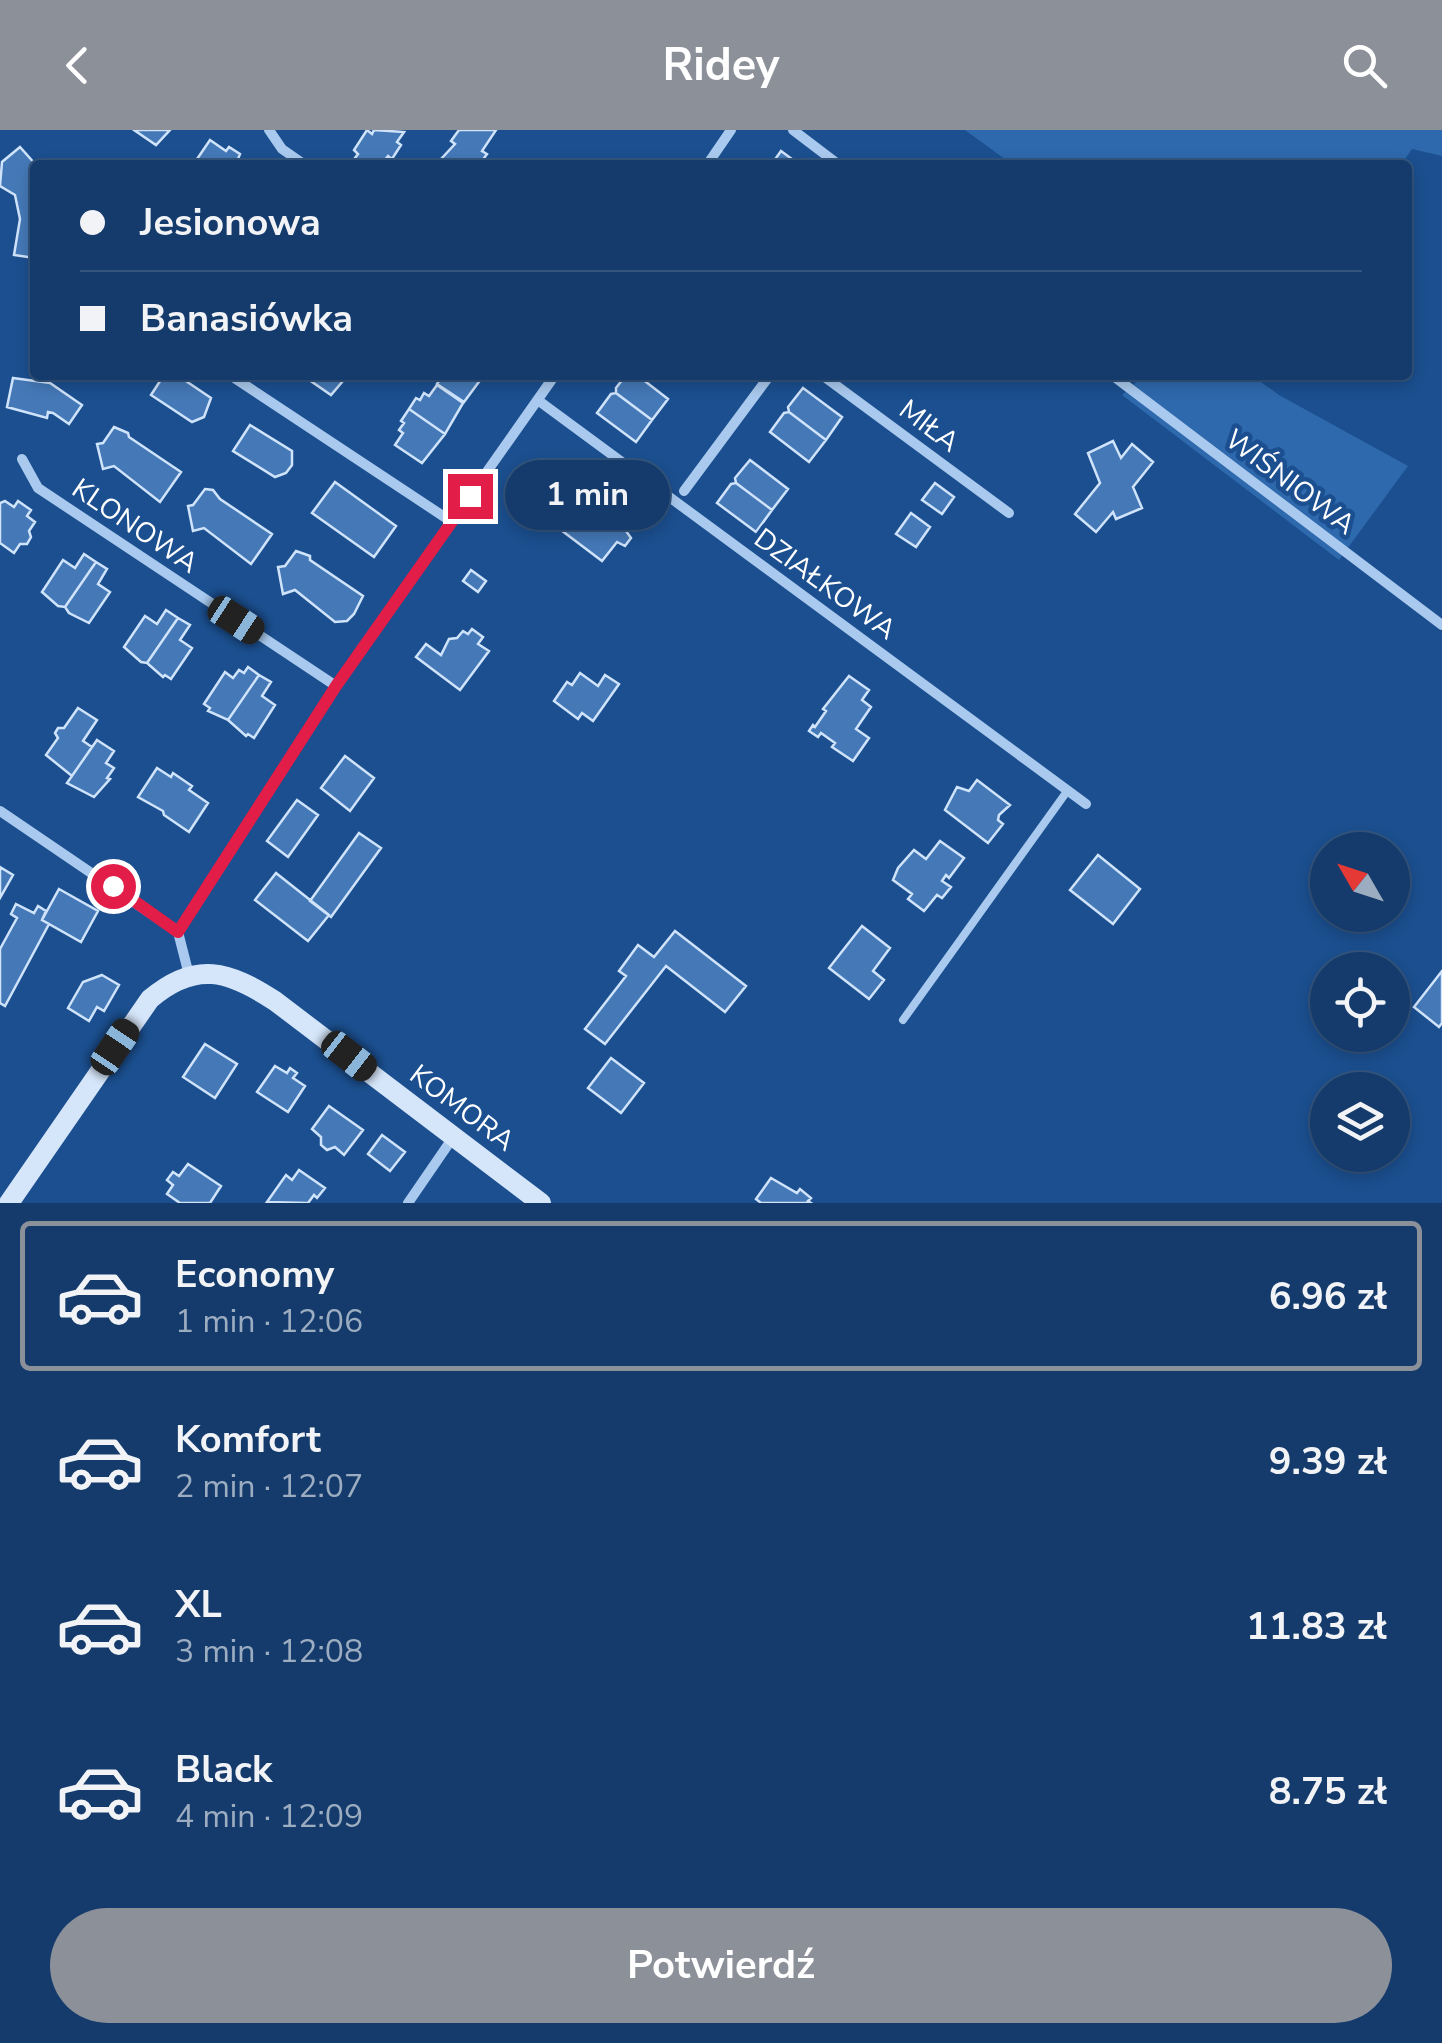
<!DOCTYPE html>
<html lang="pl">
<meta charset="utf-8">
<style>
body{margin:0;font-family:"Nunito Sans",sans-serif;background:#1d4271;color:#f1f3f6;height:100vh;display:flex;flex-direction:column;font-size:38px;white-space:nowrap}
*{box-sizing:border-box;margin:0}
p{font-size:32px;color:#9dadc1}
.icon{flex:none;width:55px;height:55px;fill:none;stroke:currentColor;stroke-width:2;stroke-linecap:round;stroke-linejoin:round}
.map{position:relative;height:1073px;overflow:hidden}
.sheet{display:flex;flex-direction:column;background:#143b6b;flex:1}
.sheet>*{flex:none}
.hud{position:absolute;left:30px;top:30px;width:1382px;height:220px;border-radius:10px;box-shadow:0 5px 15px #0003,0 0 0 2px #33557e;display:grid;align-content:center;height:220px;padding:0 50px;background:#143b6b}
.needle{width:65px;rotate:309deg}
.tools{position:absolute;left:1310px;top:702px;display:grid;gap:20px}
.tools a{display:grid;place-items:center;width:100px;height:100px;border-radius:50%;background:#143b6b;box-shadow:0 5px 15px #0003,0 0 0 2px #33557e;font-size:50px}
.end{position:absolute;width:45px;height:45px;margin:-22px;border:12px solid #e11d48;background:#fff;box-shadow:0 0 0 5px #fff}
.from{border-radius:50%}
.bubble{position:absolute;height:70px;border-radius:35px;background:#143b6b;box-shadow:0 5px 15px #0003,0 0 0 2px #33557e;font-size:32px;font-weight:700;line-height:70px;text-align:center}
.car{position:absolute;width:30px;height:60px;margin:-30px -15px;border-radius:12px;box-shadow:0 0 8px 2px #0007;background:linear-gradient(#222 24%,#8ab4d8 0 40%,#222 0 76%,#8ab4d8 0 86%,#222 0)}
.hud b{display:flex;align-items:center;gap:35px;height:95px;font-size:38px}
.hud b+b{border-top:2px solid #33557e}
.hud i{width:25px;height:25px;background:#f1f3f6}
ul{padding:18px 0 0;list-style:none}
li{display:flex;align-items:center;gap:30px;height:150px;margin:0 20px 15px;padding:0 30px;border:5px solid transparent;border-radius:10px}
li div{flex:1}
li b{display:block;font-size:38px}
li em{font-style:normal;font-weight:700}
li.on{border-color:#8c9099}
li>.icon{width:90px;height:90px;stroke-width:1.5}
.action{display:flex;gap:20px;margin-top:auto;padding:20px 50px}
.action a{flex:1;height:115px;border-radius:60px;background:#8c9099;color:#fff;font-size:40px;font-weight:700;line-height:115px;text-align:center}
header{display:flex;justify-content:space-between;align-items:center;height:130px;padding:0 50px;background:#8c9099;color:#fff;font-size:45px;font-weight:700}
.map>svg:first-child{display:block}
</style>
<header><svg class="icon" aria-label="back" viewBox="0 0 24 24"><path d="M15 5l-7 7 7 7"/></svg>Ridey<svg class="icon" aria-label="search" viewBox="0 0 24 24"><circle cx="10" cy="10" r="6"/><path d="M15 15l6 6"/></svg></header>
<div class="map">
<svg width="1442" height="1073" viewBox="0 0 1442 1073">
<rect width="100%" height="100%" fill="#1b4f8f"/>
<path fill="#2e69ad" d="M 965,0 L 1442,0 L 1442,26 L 1412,19 L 1401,35 L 1013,35 Z
M 1144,245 L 1251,245 L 1279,265 L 1408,336 L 1339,430 L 1122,265 Z"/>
<path fill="#4478b7" stroke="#cfe3fa" stroke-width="2.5" d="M 134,0 L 170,0 L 156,15 Z
M 367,0 L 372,4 L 374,0 L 404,2 L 397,12 L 401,15 L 392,29 L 388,26 L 381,35 L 352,32 L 358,24 L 354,20 Z
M 459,0 L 496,0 L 482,21 L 487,24 L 479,35 L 452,35 L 442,28 L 455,14 L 451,11 Z
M 210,10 L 226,21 L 229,17 L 240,24 L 238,29 L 246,35 L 193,35 Z
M 20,17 L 36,35 L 35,128 L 14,125 L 20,89 L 15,65 L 0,56 L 2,32 Z
M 781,21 L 800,35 L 771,35 Z
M 164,245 L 177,245 L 211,268 L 204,287 L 192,292 L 151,265 Z
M 302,245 L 348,245 L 331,265 Z
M 443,245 L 484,245 L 464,272 L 437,254 Z
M 626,245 L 637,245 L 668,269 L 652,290 L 616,263 L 616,258 Z
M 13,248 L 50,253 L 82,275 L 69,294 L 53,283 L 48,282 L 47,288 L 7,277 Z
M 437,255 L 463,273 L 445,304 L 409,279 L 416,268 L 420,270 L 424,263 L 429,266 Z
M 803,258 L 842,287 L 826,310 L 789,282 L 788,277 Z
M 616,263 L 652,290 L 636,312 L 597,283 L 611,264 Z
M 409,279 L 445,304 L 422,333 L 395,315 L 403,303 L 399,300 L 404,293 L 401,291 Z
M 789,282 L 826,310 L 809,332 L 770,302 L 784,283 Z
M 250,295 L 292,321 L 292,335 L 286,343 L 275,347 L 233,321 Z
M 114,297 L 128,303 L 129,307 L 181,342 L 160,372 L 114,336 L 103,339 L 97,314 L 103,313 Z
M 1113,311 L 1121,328 L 1132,314 L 1153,332 L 1133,357 L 1142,378 L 1116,389 L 1113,382 L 1096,402 L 1075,384 L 1100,353 L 1088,323 Z
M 750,330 L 788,359 L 772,380 L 736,353 L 735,348 Z
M 335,352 L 396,396 L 374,427 L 312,383 Z
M 736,353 L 772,380 L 756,402 L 717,373 L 731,354 Z
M 935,353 L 954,367 L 942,384 L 922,370 Z
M 205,359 L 213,360 L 220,369 L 272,404 L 251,434 L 204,398 L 193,401 L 188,376 L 193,375 Z
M 5,371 L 14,377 L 18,371 L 31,380 L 27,386 L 35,392 L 29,401 L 31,407 L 27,414 L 20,414 L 14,423 L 0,413 L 0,373 Z
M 599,373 L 629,396 L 626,401 L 631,408 L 625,416 L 617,412 L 602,431 L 553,394 L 563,381 L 582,395 Z
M 911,383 L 930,397 L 916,417 L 896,404 Z
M 296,421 L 310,426 L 310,430 L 363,466 L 354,484 L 347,491 L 335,492 L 295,460 L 283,464 L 278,437 L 285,436 Z
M 84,424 L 96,432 L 65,477 L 58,476 L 42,462 L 63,430 L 75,438 Z
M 96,432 L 107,439 L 98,454 L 110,462 L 89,493 L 69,483 L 65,477 Z
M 471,440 L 486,451 L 478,462 L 463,451 Z
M 166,480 L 178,488 L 147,533 L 141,532 L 124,517 L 145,486 L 157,494 Z
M 178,488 L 190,495 L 180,510 L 192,518 L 171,549 L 165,545 L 163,547 L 147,533 Z
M 472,499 L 483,507 L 478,514 L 489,521 L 460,560 L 416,527 L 426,514 L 441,525 L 449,509 L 457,508 L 463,501 L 468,504 Z
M 248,537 L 259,545 L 228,590 L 208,581 L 210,578 L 204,574 L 225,542 L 233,548 L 239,540 L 244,543 Z
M 580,543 L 598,556 L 605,545 L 619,554 L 593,591 L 582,583 L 578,589 L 554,571 L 567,552 L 572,555 Z
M 259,545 L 271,552 L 262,566 L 275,575 L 254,608 L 248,604 L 246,606 L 228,590 Z
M 849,546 L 869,560 L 862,570 L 871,577 L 856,599 L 869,608 L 853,631 L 832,617 L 835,613 L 821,603 L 818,607 L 809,601 L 813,595 L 815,597 L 826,581 L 823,579 Z
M 78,578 L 97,590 L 83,611 L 92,617 L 72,646 L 46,625 L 58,608 L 55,603 L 58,598 L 64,598 Z
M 97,610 L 114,621 L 106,633 L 114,638 L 107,648 L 110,649 L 94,667 L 67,653 Z
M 345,626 L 374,648 L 350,681 L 321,658 Z
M 157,638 L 171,647 L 173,643 L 192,656 L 189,660 L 208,673 L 189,702 L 164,685 L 163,681 L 138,667 Z
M 977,650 L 1010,675 L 999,685 L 998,690 L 1003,694 L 988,713 L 945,680 L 957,657 L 969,661 Z
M 297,670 L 318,685 L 288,727 L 267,711 Z
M 359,703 L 381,718 L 331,787 L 310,771 Z
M 940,711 L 964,728 L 949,748 L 946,745 L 942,751 L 951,757 L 942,768 L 937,765 L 924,781 L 908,769 L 912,764 L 893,750 L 898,738 L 914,720 L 926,729 Z
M 1098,725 L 1140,759 L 1113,794 L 1070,760 Z
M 0,737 L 13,745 L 0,768 Z
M 276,743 L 329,785 L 308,811 L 255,770 Z
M 59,759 L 98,781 L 81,812 L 42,790 Z
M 16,774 L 34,783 L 38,776 L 46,781 L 42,790 L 49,794 L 5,876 L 0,873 L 0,819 L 17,788 L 11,784 Z
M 862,796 L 890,818 L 873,841 L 884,850 L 869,869 L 829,838 Z
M 675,801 L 746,856 L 725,882 L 666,836 L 605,914 L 585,899 L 626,846 L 619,841 L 638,815 L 654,827 Z
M 1442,841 L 1442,893 L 1439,897 L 1414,877 Z
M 102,845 L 119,855 L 104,881 L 97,877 L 89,891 L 68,878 L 83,852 Z
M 205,914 L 237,934 L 215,968 L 183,947 Z
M 611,928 L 644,953 L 621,983 L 588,958 Z
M 275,936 L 287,943 L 290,938 L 297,943 L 293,948 L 305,956 L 288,982 L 257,962 Z
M 329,976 L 363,1000 L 344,1025 L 335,1017 L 327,1020 L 321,1015 L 321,1007 L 312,999 Z
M 382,1005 L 405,1022 L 390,1041 L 368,1024 Z
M 188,1034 L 221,1056 L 210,1073 L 180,1073 L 167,1064 L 173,1055 L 167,1050 L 173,1042 L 179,1046 Z
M 299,1040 L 325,1058 L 317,1068 L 314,1065 L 308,1073 L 267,1072 L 286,1045 L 292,1050 Z
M 771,1048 L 797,1063 L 800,1059 L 811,1068 L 808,1071 L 811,1073 L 761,1073 L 756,1069 Z"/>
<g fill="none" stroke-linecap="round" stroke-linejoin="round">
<path stroke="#a9c9ee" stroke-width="8" d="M 903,890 L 1068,660"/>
<path stroke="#a9c9ee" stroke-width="10" d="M 269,0 L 282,19 L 305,35
M 793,0 L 839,35
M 707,35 L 731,0
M 230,245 L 452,392
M 822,245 L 1009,383
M 1112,245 L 1442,495
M 539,271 L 1086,674
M 22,329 L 38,358 L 336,556
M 684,361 L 770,245
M 0,681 L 178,802
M 189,845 L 178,802 L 336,556 L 555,245
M 408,1073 L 454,1006"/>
<path stroke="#d6e6fa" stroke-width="20" d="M 9,1073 L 150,869 C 196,830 229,841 275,871 L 541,1073"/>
</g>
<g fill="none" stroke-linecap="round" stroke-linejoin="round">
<path stroke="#e11d48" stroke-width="12" d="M 113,756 L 178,802 L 336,556 L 470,366"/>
</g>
<g text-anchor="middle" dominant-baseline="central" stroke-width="9" stroke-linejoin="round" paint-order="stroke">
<g font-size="28" fill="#fff" stroke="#1b4f8f">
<text transform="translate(929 296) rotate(37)">MIŁA</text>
<text transform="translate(1290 352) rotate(37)">WIŚNIOWA</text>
<text transform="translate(135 396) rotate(34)">KLONOWA</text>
<text transform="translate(825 454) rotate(36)">DZIAŁKOWA</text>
<text transform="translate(462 978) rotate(37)">KOMORA</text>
</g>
</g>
</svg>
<div class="tools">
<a><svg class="needle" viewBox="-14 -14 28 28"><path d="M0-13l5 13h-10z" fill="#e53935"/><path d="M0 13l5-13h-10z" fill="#9dadc1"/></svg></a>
<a><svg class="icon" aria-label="locate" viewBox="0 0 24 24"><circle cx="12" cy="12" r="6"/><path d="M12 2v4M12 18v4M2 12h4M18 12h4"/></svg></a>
<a><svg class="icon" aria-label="layers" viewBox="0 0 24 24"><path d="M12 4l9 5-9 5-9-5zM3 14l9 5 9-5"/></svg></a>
</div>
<i class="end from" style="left:113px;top:756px"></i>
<i class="end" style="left:470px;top:366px"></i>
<div class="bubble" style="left:505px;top:330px;width:165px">1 min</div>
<i class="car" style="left:236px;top:490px;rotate:123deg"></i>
<i class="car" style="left:115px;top:917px;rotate:34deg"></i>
<i class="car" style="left:349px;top:926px;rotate:128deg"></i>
<div class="hud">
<b><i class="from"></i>Jesionowa</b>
<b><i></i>Banasiówka</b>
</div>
</div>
<section class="sheet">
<ul>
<li class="on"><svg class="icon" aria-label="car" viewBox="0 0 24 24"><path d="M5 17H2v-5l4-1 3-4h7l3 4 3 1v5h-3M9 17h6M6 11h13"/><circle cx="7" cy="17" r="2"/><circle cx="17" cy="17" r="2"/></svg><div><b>Economy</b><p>1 min · 12:06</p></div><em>6.96 zł</em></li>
<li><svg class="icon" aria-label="car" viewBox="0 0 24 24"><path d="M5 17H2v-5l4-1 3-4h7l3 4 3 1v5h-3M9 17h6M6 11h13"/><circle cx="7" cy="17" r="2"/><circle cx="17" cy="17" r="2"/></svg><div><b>Komfort</b><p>2 min · 12:07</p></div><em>9.39 zł</em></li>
<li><svg class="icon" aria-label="car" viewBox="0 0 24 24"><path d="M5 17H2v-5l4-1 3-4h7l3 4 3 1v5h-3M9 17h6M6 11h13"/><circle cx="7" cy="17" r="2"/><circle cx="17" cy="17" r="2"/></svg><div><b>XL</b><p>3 min · 12:08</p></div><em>11.83 zł</em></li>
<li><svg class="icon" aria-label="car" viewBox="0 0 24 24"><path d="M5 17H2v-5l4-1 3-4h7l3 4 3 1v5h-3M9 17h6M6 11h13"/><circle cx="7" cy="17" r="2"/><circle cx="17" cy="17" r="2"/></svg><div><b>Black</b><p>4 min · 12:09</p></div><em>8.75 zł</em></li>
</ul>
<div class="action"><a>Potwierdź</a></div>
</section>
